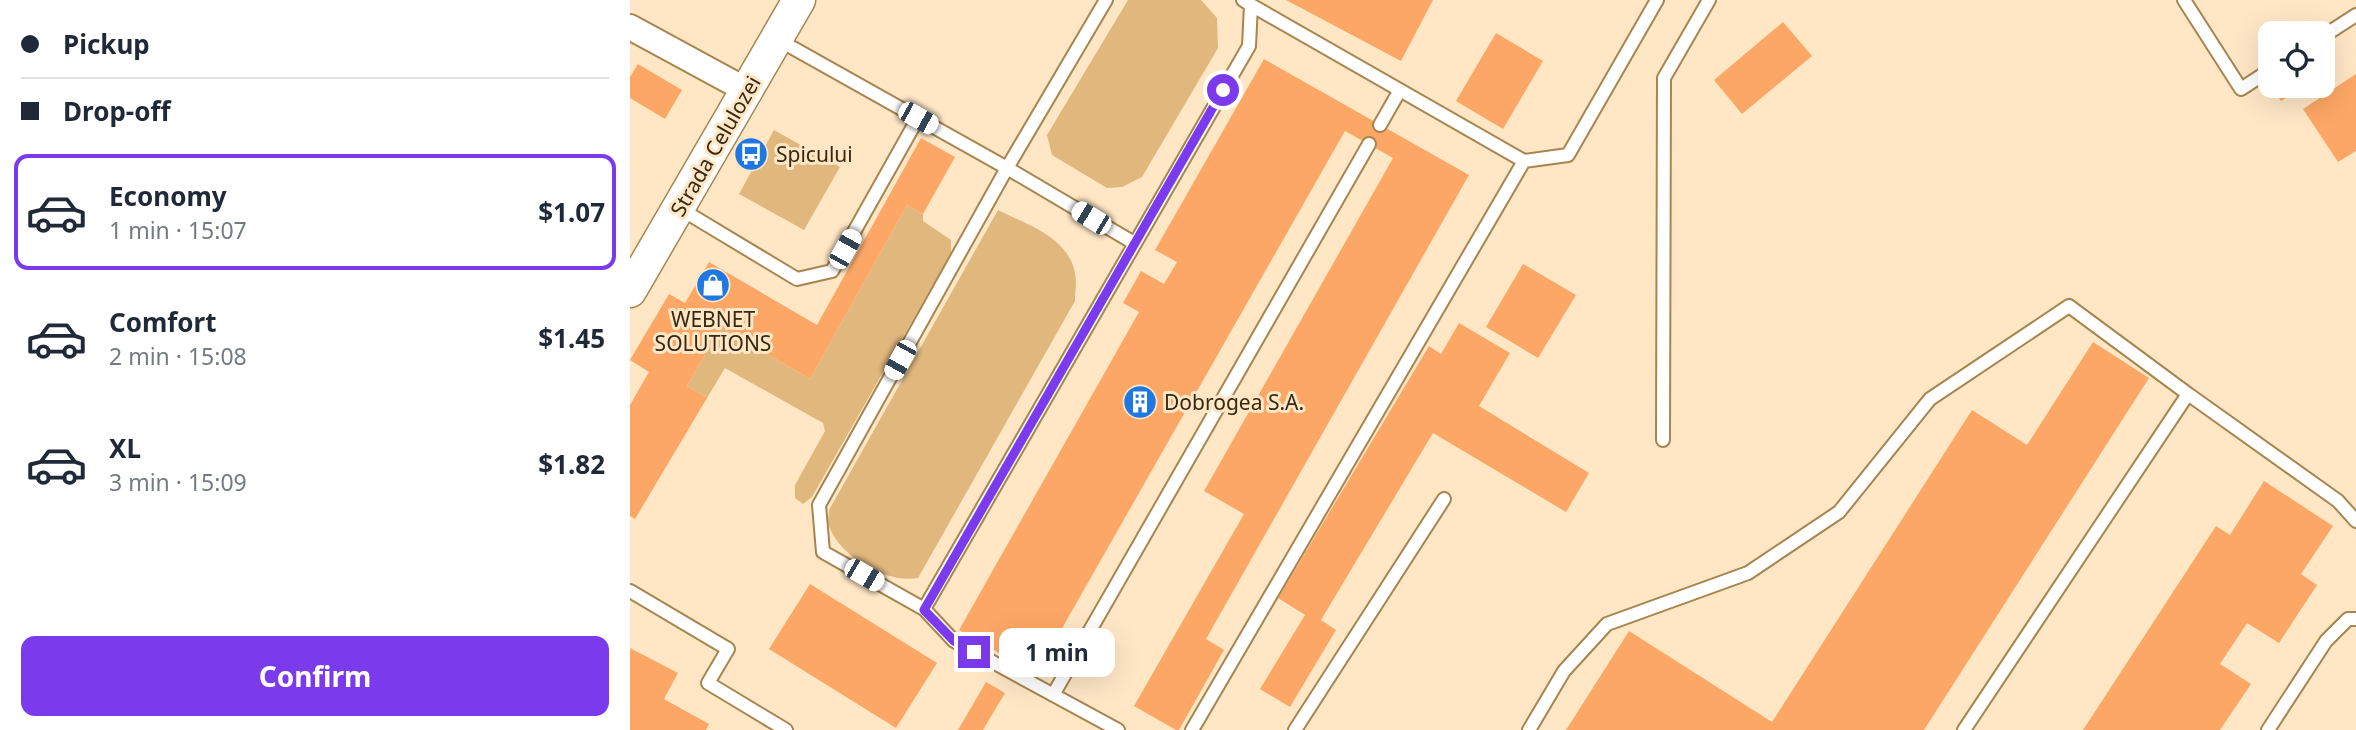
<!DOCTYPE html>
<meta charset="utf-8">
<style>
body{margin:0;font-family:"Noto Sans",sans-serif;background:#f2f2f3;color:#1f2937;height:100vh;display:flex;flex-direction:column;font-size:26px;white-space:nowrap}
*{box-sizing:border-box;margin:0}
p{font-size:23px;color:#747a83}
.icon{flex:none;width:38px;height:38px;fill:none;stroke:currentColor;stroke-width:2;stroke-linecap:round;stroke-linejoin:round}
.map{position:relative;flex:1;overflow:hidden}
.drawer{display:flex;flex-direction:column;background:#fff;width:630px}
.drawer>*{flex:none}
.top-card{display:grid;align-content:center;height:154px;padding:0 21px;background:#fff}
.tools{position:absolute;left:1628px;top:21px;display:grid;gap:14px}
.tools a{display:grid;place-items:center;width:77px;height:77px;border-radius:14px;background:#fff;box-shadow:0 7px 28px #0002;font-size:35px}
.end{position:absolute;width:32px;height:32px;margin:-16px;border:9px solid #7c3aed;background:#fff;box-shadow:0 0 0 4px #fff}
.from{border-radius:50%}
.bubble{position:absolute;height:49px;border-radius:14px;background:#fff;box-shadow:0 7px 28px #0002;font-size:23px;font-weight:700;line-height:49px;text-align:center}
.car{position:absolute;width:21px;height:42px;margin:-21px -10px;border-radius:9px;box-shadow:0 0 5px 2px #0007;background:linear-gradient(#fff 24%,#345 0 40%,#fff 0 76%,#345 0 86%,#fff 0)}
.top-card b{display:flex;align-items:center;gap:24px;height:66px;font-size:26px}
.top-card b+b{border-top:2px solid #e0e1e3}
.top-card i{width:18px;height:18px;background:#1f2937}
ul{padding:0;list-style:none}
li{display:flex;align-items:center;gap:21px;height:116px;margin:0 14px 10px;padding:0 7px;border:4px solid transparent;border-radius:14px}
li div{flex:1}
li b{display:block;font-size:26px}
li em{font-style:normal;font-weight:700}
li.on{border-color:#7c3aed}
li>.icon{width:63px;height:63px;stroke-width:1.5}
.primary-button{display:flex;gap:14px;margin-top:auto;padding:14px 21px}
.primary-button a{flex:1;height:80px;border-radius:14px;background:#7c3aed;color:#fff;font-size:28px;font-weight:700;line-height:80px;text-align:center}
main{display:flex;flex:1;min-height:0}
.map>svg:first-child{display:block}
</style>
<main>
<section class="drawer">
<div class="top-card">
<b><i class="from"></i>Pickup</b>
<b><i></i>Drop-off</b>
</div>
<ul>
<li class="on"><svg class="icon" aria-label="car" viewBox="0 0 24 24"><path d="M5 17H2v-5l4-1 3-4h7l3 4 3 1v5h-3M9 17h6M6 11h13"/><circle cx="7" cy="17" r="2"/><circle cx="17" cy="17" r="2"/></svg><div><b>Economy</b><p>1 min · 15:07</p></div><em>$1.07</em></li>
<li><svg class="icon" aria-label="car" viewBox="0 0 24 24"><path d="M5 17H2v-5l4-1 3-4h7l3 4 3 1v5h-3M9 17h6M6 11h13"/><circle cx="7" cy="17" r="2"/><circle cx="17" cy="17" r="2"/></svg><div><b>Comfort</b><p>2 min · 15:08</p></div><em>$1.45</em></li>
<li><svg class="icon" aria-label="car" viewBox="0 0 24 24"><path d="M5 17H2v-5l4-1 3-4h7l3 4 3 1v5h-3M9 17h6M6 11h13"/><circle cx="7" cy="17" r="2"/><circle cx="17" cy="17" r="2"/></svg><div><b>XL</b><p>3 min · 15:09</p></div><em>$1.82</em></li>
</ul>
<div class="primary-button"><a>Confirm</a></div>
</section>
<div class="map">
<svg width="1726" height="730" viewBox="0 0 1726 730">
<rect width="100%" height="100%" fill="#ffe7c6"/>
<path fill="#e0b77d" d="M 498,0 L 571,0 L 587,18 L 588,48 L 512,177 L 492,187 L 477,188 L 422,155 L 417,135 Z
M 144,130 L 210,167 L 174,230 L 109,194 Z
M 277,205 L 293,214 L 293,221 L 321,240 L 321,253 L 182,497 L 173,504 L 165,498 L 165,485 L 195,431 L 193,423 L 95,368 L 77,398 L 57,386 L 91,327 L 180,379 Z
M 368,210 C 398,225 438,237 445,273 C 447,282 445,292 445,301 L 288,578 C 257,584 209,556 199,526 C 197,521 199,515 199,510 Z"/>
<path fill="#fda766" d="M 656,0 L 803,0 L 771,61 Z
M 1153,22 L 1182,56 L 1112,114 L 1084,80 Z
M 866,33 L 913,61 L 873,129 L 826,101 Z
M 634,59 L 839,175 L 576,639 L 594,650 L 549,730 L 546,730 L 504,706 L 614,514 L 574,491 L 763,158 L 715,131 L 406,674 L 329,630 L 509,312 L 493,303 L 511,271 L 534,284 L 547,262 L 525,250 Z
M 8,64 L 52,90 L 35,119 L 0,98 L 0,77 Z
M 1726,74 L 1726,151 L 1708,162 L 1673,109 Z
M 1641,86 L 1675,86 L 1651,101 Z
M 291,138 L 325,157 L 293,214 L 277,205 L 180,379 L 91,327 L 57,386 L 77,398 L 5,519 L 0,516 L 0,405 L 19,372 L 0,360 L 39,294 L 55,303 L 79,262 L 187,325 Z
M 893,264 L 946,295 L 908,358 L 856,327 Z
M 829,323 L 880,353 L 849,406 L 959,473 L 936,512 L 803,433 L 691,620 L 706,630 L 660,707 L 630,689 L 675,615 L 648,598 L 799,346 L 811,354 Z
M 1463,342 L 1519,378 L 1294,730 L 936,730 L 999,631 L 1142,722 L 1342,410 L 1397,445 Z
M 1634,481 L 1703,526 L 1671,574 L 1687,585 L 1649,643 L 1617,623 L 1590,664 L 1621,684 L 1590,730 L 1453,730 L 1586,526 L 1600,535 Z
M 180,584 L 307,663 L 266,728 L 139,649 Z
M 0,648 L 48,673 L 34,699 L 79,724 L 76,730 L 0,730 Z
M 356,682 L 375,693 L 353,730 L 328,730 Z"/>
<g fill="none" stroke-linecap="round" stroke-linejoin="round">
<g stroke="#a8844e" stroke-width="16">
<path id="service" d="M 476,0 L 377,168 L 189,505 L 193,552 L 294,609 L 324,641 L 488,730
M 1554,0 L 1611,89 L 1640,70
M 621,5 L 894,161 L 938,155 L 1027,0
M 1692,37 L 1726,15
M 147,39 L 377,168 L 504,243
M 750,125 L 770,90
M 49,208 L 167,279 L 202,271 L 288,118
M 1033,440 L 1034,78 L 1079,0
M 0,591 L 98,649 L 78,683 L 156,730
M 294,609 L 619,46 L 621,5 L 613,0
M 423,695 L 739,144
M 562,730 L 894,161
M 665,730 L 814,499
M 899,730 L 934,671 L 977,624 L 1118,573 L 1209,512 L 1300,399 L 1439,306 L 1558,394
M 1334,730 L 1558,394 L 1708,501 L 1726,521
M 1638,730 L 1696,641 L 1718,619 L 1726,619"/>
</g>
<g stroke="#a8844e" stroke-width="28">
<path id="minor" d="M 0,27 L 116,90"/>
</g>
<g stroke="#a8844e" stroke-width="35">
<path id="tertiary" d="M 0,291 L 169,0"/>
</g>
<use href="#service" stroke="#fff" stroke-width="12"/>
<use href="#minor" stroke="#fff" stroke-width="24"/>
<use href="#tertiary" stroke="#fff" stroke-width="32"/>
</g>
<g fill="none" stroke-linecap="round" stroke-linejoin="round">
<path stroke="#7c3aed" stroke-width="9" d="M 344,652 L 324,641 L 294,610 L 593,90"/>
</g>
<defs>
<g id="bus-disc" transform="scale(1.75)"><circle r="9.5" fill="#1f77e1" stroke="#ffe7c6"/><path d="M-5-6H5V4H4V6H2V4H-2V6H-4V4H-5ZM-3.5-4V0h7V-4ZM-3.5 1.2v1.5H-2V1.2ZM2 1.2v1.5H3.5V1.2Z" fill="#fff"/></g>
<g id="shop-disc" transform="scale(1.75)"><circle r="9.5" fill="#1f77e1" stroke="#ffe7c6"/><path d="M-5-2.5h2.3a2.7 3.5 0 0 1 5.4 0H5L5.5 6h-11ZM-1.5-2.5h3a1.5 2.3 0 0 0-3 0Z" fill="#fff"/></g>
<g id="building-disc" transform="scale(1.75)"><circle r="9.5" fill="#1f77e1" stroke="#ffe7c6"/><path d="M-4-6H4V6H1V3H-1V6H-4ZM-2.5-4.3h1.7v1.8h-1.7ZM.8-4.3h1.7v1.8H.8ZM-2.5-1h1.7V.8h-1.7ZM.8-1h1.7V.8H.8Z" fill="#fff"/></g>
</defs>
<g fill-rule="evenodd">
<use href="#bus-disc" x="121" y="154"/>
<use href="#shop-disc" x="83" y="285"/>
<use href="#building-disc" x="510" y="402"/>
</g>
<g text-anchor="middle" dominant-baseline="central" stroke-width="6" stroke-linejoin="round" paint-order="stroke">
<g font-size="21" fill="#372812" stroke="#ffe7c6">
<text transform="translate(85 146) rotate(-60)">Strada Celulozei</text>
</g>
<g font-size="21" fill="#372812" stroke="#ffe7c6" text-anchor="start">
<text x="146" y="154">Spicului</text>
<text x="83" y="319" text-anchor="middle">WEBNET<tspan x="83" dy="24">SOLUTIONS</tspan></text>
<text x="534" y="402">Dobrogea S.A.</text>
</g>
</g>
</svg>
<div class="tools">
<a><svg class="icon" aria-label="locate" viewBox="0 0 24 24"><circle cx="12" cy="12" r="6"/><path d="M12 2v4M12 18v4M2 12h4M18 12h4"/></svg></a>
</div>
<i class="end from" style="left:593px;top:90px"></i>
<i class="end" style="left:344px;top:652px"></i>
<div class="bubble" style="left:369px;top:628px;width:116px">1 min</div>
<i class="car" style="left:288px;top:118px;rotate:119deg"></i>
<i class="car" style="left:461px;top:218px;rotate:301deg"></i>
<i class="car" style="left:215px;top:249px;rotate:29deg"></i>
<i class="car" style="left:270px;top:360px;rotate:209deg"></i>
<i class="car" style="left:234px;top:575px;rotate:120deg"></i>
</div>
</main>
